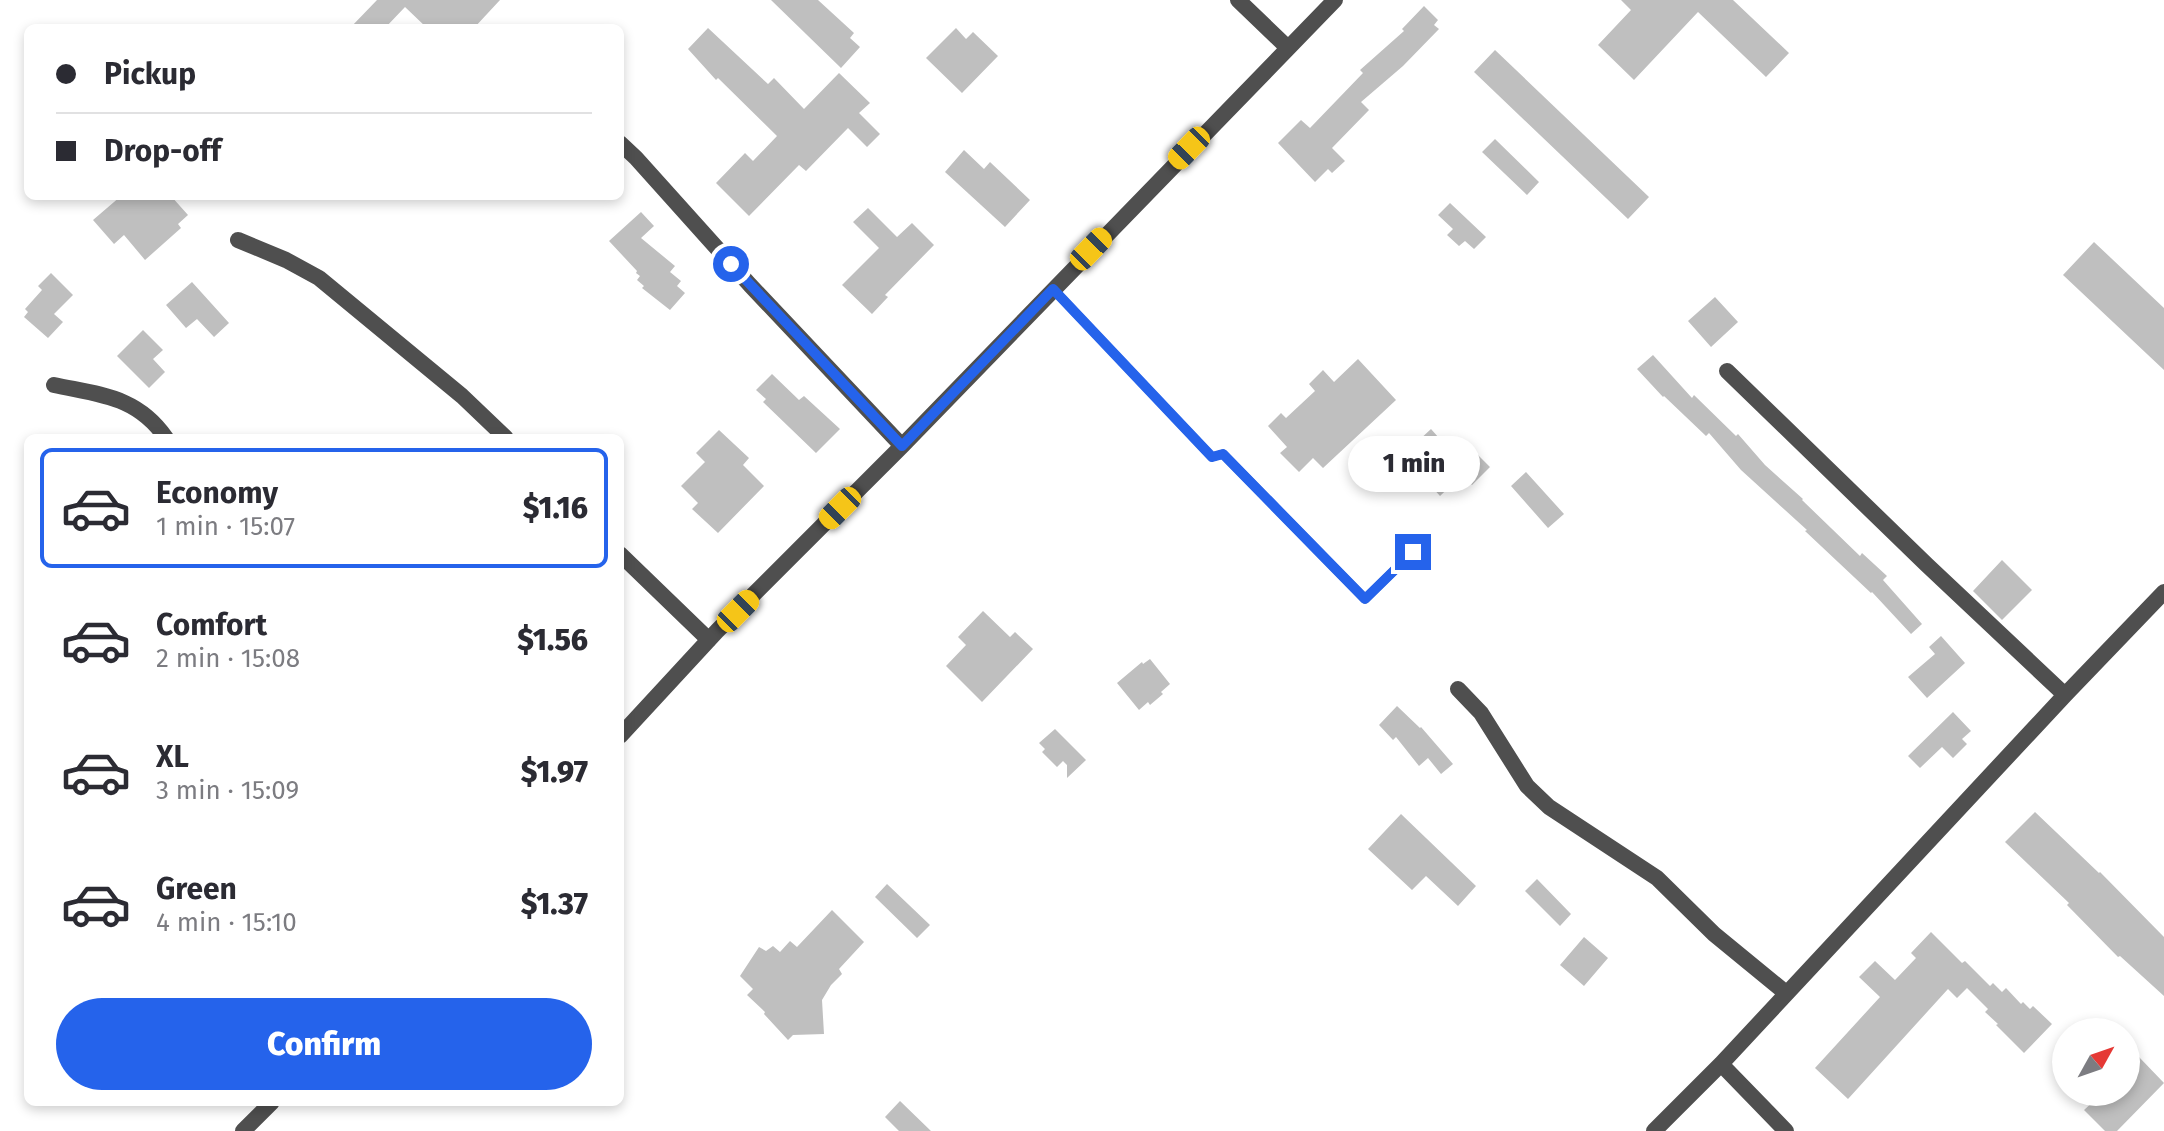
<!DOCTYPE html>
<meta charset="utf-8">
<style>
body{margin:0;font-family:"Fira Sans",sans-serif;background:#f7f7f7;color:#2b2b33;height:100vh;display:flex;flex-direction:column;font-size:30px;white-space:nowrap}
*{box-sizing:border-box;margin:0}
p{font-size:26px;color:#7c7c81}
.icon{flex:none;width:44px;height:44px;fill:none;stroke:currentColor;stroke-width:2;stroke-linecap:round;stroke-linejoin:round}
.map{position:relative;flex:1;overflow:hidden}
.sheet{position:absolute;left:24px;top:434px;width:600px;height:672px;display:flex;flex-direction:column;background:#fff;border-radius:12px;box-shadow:0 4px 12px #0003}
.sheet>*{flex:none}
.top-card{position:absolute;left:24px;top:24px;width:600px;height:176px;border-radius:12px;box-shadow:0 4px 12px #0003;display:grid;align-content:center;height:176px;padding:0 32px;background:#fff}
.needle{width:52px;rotate:50deg}
.buttons{position:absolute;left:2052px;top:1018px;display:grid;gap:16px}
.buttons a{display:grid;place-items:center;width:88px;height:88px;border-radius:50%;background:#fff;box-shadow:0 4px 12px #0003;font-size:40px}
.end{position:absolute;width:36px;height:36px;margin:-18px;border:10px solid #2563eb;background:#fff;box-shadow:0 0 0 4px #fff}
.from{border-radius:50%}
.bubble{position:absolute;height:56px;border-radius:28px;background:#fff;box-shadow:0 4px 12px #0003;font-size:26px;font-weight:800;line-height:56px;text-align:center}
.car{position:absolute;width:24px;height:48px;margin:-24px -12px;border-radius:10px;box-shadow:0 0 6px 2px #0007;background:linear-gradient(#f5c518 24%,#345 0 40%,#f5c518 0 76%,#345 0 86%,#f5c518 0)}
.top-card b{display:flex;align-items:center;gap:28px;height:76px;font-size:30px}
.top-card b+b{border-top:2px solid #e1e1e2}
.top-card i{width:20px;height:20px;background:#2b2b33}
ul{padding:14px 0 0;list-style:none}
li{display:flex;align-items:center;gap:24px;height:120px;margin:0 16px 12px;padding:0 16px;border:4px solid transparent;border-radius:12px}
li div{flex:1}
li b{display:block;font-size:30px}
li em{font-style:normal;font-weight:800}
li.active{border-color:#2563eb}
li>.icon{width:72px;height:72px;stroke-width:1.5}
.button{display:flex;gap:16px;margin-top:auto;padding:16px 32px}
.button a{flex:1;height:92px;border-radius:48px;background:#2563eb;color:#fff;font-size:32px;font-weight:800;line-height:92px;text-align:center}
.map>svg:first-child{display:block}
</style>
<div class="map">
<svg width="2164" height="1131" viewBox="0 0 2164 1131">
<rect width="100%" height="100%" fill="#fff"/>
<path fill="#bfbfbf" d="M 377,0 L 500,0 L 474,28 L 427,28 L 405,7 L 385,28 L 350,28 Z
M 771,0 L 818,0 L 854,33 L 850,38 L 860,47 L 841,68 Z
M 1621,0 L 1733,0 L 1789,53 L 1766,77 L 1698,12 L 1634,80 L 1598,45 L 1631,10 Z
M 1424,6 L 1438,20 L 1434,25 L 1439,29 L 1403,66 L 1361,102 L 1369,110 L 1332,148 L 1345,161 L 1332,173 L 1328,169 L 1315,182 L 1278,143 L 1301,120 L 1310,128 L 1363,73 L 1360,70 L 1404,31 L 1402,29 Z
M 708,28 L 768,84 L 774,78 L 804,109 L 839,73 L 870,103 L 859,113 L 880,134 L 867,147 L 848,128 L 806,171 L 799,165 L 749,216 L 716,183 L 745,153 L 753,161 L 777,136 L 718,78 L 716,80 L 688,49 Z
M 956,28 L 966,39 L 973,32 L 998,56 L 962,93 L 926,58 Z
M 1495,50 L 1649,197 L 1628,219 L 1474,72 Z
M 1495,139 L 1539,182 L 1527,195 L 1482,152 Z
M 964,150 L 984,169 L 990,162 L 1030,200 L 1005,227 L 945,172 Z
M 121,196 L 171,196 L 188,215 L 178,224 L 181,228 L 145,260 L 124,235 L 114,244 L 93,220 Z
M 1450,203 L 1486,237 L 1474,249 L 1465,241 L 1459,246 L 1447,235 L 1453,229 L 1438,215 Z
M 868,208 L 897,237 L 912,223 L 934,245 L 885,295 L 888,297 L 872,314 L 842,285 L 879,248 L 853,222 Z
M 641,212 L 654,226 L 641,238 L 675,266 L 670,272 L 681,281 L 677,286 L 685,293 L 670,310 L 642,288 L 644,286 L 637,280 L 640,276 L 636,273 L 637,271 L 609,241 Z
M 2094,242 L 2164,308 L 2164,370 L 2063,275 Z
M 51,273 L 73,295 L 54,314 L 63,322 L 48,338 L 24,317 L 28,312 L 25,309 L 42,290 L 38,286 Z
M 192,282 L 229,323 L 214,337 L 197,319 L 186,328 L 166,305 Z
M 1715,297 L 1738,322 L 1711,347 L 1688,321 Z
M 143,330 L 163,350 L 153,359 L 165,372 L 149,388 L 117,356 Z
M 1653,355 L 1692,398 L 1694,395 L 1736,436 L 1738,434 L 1765,465 L 1803,499 L 1802,500 L 1860,556 L 1862,553 L 1887,576 L 1883,580 L 1922,624 L 1911,634 L 1872,592 L 1871,593 L 1805,531 L 1807,530 L 1741,470 L 1709,433 L 1706,436 L 1664,396 L 1663,397 L 1637,369 Z
M 1358,359 L 1396,400 L 1323,468 L 1313,458 L 1299,472 L 1280,453 L 1287,447 L 1268,426 L 1281,413 L 1286,418 L 1315,391 L 1309,384 L 1323,370 L 1334,382 Z
M 772,374 L 799,400 L 804,396 L 840,429 L 816,453 L 763,402 L 766,399 L 756,390 Z
M 1431,429 L 1463,465 L 1476,453 L 1490,467 L 1472,485 L 1462,475 L 1440,496 L 1403,455 Z
M 719,430 L 749,458 L 743,465 L 764,486 L 718,533 L 692,509 L 698,503 L 681,486 L 705,462 L 696,453 Z
M 1526,472 L 1564,514 L 1548,528 L 1511,486 Z
M 2002,560 L 2032,590 L 2002,620 L 1973,591 Z
M 983,611 L 1010,637 L 1015,632 L 1033,649 L 982,702 L 946,666 L 966,645 L 958,637 Z
M 1941,636 L 1965,663 L 1927,698 L 1908,677 L 1935,654 L 1929,647 Z
M 1150,659 L 1170,684 L 1161,692 L 1163,694 L 1150,705 L 1148,702 L 1139,710 L 1117,683 L 1142,662 L 1143,664 Z
M 1397,706 L 1420,728 L 1421,727 L 1453,764 L 1441,774 L 1428,758 L 1419,766 L 1396,737 L 1393,740 L 1379,725 Z
M 1953,712 L 1971,731 L 1962,739 L 1967,744 L 1953,758 L 1942,747 L 1920,768 L 1908,756 Z
M 1055,729 L 1086,760 L 1067,778 L 1067,765 L 1063,761 L 1057,767 L 1042,752 L 1045,749 L 1039,743 Z
M 2035,812 L 2099,873 L 2100,872 L 2164,937 L 2164,996 L 2120,956 L 2118,957 L 2067,905 L 2069,903 L 2005,842 Z
M 1401,814 L 1476,886 L 1458,906 L 1426,876 L 1412,890 L 1368,849 Z
M 1537,879 L 1571,914 L 1560,926 L 1525,891 Z
M 887,884 L 930,925 L 917,938 L 875,897 Z
M 832,910 L 864,942 L 839,969 L 842,974 L 831,985 L 822,1000 L 824,1034 L 793,1035 L 788,1040 L 764,1014 L 765,1012 L 747,995 L 753,989 L 740,976 L 759,947 L 766,951 L 773,946 L 780,952 L 790,941 L 797,947 Z
M 1931,932 L 1962,963 L 1965,961 L 1990,986 L 1993,983 L 2002,992 L 2006,988 L 2021,1004 L 2023,1002 L 2030,1009 L 2033,1006 L 2052,1024 L 2024,1053 L 1996,1025 L 1998,1024 L 1985,1012 L 1988,1009 L 1967,988 L 1957,998 L 1948,989 L 1848,1099 L 1815,1068 L 1880,997 L 1859,977 L 1875,961 L 1895,980 L 1916,958 L 1911,953 Z
M 1584,937 L 1608,958 L 1584,986 L 1560,965 Z
M 2139,1057 L 2164,1083 L 2117,1131 L 2105,1131 L 2084,1110 L 2096,1099 L 2100,1103 L 2111,1092 L 2126,1092 L 2126,1070 Z
M 900,1101 L 931,1131 L 899,1131 L 885,1117 Z"/>
<g fill="none" stroke-linecap="round" stroke-linejoin="round">
<path stroke="#4f4f4f" stroke-width="9" d="M 1053,289 L 1212,457 L 1223,454 L 1365,599 L 1413,552"/>
<path stroke="#4f4f4f" stroke-width="16" d="M 1238,0 L 1288,48
M 620,143 L 636,158 L 750,285 L 902,446
M 238,240 L 286,260 L 319,278 L 462,396 L 506,438
M 1727,371 L 1927,565 L 2065,695
M 54,385 C 100,395 137,396 166,438
M 620,554 L 709,640
M 1458,689 L 1481,713 L 1527,786 L 1549,807 L 1657,878 L 1714,934 L 1786,993
M 620,736 L 717,631 L 902,446 L 1335,0
M 1721,1064 L 1786,1131
M 243,1131 L 272,1102
M 1654,1131 L 1721,1064 L 2065,695 L 2164,592"/>
</g>
<g fill="none" stroke-linecap="round" stroke-linejoin="round">
<path stroke="#2563eb" stroke-width="10" d="M 731,264 L 902,446 L 1053,289 L 1212,457 L 1223,454 L 1365,599 L 1413,552"/>
</g>
</svg>
<div class="buttons">
<a><svg class="needle" viewBox="-14 -14 28 28"><path d="M0-13l5 13h-10z" fill="#e53935"/><path d="M0 13l5-13h-10z" fill="#7c7c81"/></svg></a>
</div>
<i class="end from" style="left:731px;top:264px"></i>
<i class="end" style="left:1413px;top:552px"></i>
<div class="bubble" style="left:1348px;top:436px;width:132px">1 min</div>
<i class="car" style="left:1189px;top:148px;rotate:224deg"></i>
<i class="car" style="left:1091px;top:249px;rotate:44deg"></i>
<i class="car" style="left:840px;top:508px;rotate:225deg"></i>
<i class="car" style="left:738px;top:611px;rotate:45deg"></i>
<div class="top-card">
<b><i class="from"></i>Pickup</b>
<b><i></i>Drop-off</b>
</div>
<section class="sheet">
<ul>
<li class="active"><svg class="icon" aria-label="car" viewBox="0 0 24 24"><path d="M5 17H2v-5l4-1 3-4h7l3 4 3 1v5h-3M9 17h6M6 11h13"/><circle cx="7" cy="17" r="2"/><circle cx="17" cy="17" r="2"/></svg><div><b>Economy</b><p>1 min · 15:07</p></div><em>$1.16</em></li>
<li><svg class="icon" aria-label="car" viewBox="0 0 24 24"><path d="M5 17H2v-5l4-1 3-4h7l3 4 3 1v5h-3M9 17h6M6 11h13"/><circle cx="7" cy="17" r="2"/><circle cx="17" cy="17" r="2"/></svg><div><b>Comfort</b><p>2 min · 15:08</p></div><em>$1.56</em></li>
<li><svg class="icon" aria-label="car" viewBox="0 0 24 24"><path d="M5 17H2v-5l4-1 3-4h7l3 4 3 1v5h-3M9 17h6M6 11h13"/><circle cx="7" cy="17" r="2"/><circle cx="17" cy="17" r="2"/></svg><div><b>XL</b><p>3 min · 15:09</p></div><em>$1.97</em></li>
<li><svg class="icon" aria-label="car" viewBox="0 0 24 24"><path d="M5 17H2v-5l4-1 3-4h7l3 4 3 1v5h-3M9 17h6M6 11h13"/><circle cx="7" cy="17" r="2"/><circle cx="17" cy="17" r="2"/></svg><div><b>Green</b><p>4 min · 15:10</p></div><em>$1.37</em></li>
</ul>
<div class="button"><a>Confirm</a></div>
</section>
</div>
